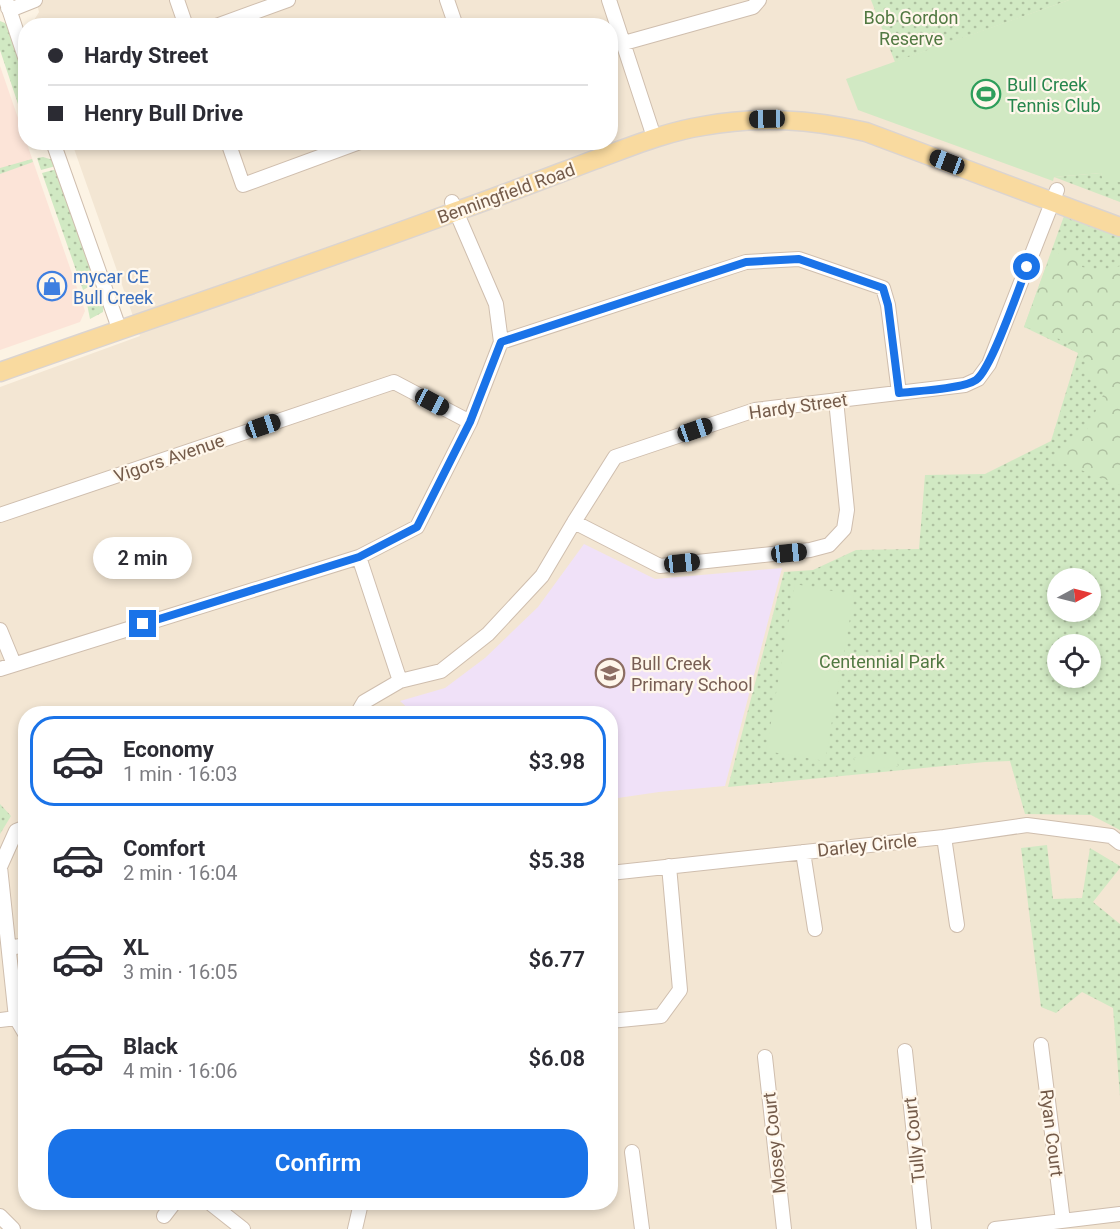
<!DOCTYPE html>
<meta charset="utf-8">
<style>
body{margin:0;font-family:Roboto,sans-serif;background:#f2f2f3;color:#2b2b33;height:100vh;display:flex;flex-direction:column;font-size:22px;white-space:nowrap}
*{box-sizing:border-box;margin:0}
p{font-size:20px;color:#7c7c81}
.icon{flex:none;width:33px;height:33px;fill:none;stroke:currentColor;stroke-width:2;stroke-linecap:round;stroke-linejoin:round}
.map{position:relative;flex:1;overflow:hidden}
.drawer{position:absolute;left:18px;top:706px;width:600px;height:504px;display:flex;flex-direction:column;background:#fff;border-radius:24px;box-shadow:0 3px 9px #0003}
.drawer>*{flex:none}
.guide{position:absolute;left:18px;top:18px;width:600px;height:132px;border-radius:24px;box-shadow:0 3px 9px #0003;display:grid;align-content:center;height:132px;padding:0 30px;background:#fff}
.needle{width:39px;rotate:83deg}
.buttons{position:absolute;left:1047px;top:568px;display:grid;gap:12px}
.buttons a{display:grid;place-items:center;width:54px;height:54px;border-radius:50%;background:#fff;box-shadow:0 3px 9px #0003;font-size:30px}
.end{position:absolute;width:27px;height:27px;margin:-14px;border:8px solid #1a73e8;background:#fff;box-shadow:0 0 0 3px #fff}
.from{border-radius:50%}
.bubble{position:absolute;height:42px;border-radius:21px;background:#fff;box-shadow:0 3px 9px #0003;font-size:20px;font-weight:600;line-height:42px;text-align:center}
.car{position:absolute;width:18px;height:36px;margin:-18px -9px;border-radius:8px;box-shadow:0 0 4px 2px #0007;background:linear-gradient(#222 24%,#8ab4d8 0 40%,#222 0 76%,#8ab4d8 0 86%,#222 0)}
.guide b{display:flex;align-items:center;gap:21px;height:57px;font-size:22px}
.guide b+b{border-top:2px solid #e1e1e2}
.guide i{width:15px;height:15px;background:#2b2b33}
ul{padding:10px 0 0;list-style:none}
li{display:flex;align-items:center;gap:18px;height:90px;margin:0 12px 9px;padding:0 18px;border:3px solid transparent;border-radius:24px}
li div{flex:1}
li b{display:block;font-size:22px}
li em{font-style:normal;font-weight:600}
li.active{border-color:#1a73e8}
li>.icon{width:54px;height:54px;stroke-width:1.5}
.action{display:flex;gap:12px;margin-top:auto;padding:12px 30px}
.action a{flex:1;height:69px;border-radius:24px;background:#1a73e8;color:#fff;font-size:24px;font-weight:600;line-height:69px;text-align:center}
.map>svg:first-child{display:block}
</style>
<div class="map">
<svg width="1120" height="1229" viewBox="0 0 1120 1229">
<defs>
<pattern id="green-dots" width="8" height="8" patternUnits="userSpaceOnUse" patternTransform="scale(1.5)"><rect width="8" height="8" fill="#d1e9c3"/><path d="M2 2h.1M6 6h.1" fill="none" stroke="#aec0a0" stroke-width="1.8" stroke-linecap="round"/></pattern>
<pattern id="forest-crowns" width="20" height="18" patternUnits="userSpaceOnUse" patternTransform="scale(1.5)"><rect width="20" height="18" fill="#d1e9c3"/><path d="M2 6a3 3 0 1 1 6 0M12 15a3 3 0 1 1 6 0" fill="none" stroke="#aec0a0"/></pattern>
</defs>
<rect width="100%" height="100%" fill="#fcf3e4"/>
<path fill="#f3e6d3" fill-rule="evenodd" d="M 36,0 L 1120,0 L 1120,1229 L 0,1229 L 0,387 L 140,336 L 72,143 L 610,142 L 610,26 L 34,25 L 33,22 L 39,12 ZM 1058,579 L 1090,579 L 1090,612 L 1058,612 ZM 1058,645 L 1090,645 L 1090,678 L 1058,678 ZM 26,714 L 610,714 L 610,1203 L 26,1203 Z"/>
<path fill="#fce4d8" d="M 0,66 L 85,311 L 80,322 L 0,350 Z"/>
<path fill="#f0e1f8" d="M 584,544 L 655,579 L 782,568 L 725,786 L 659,792 L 611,799 L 610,714 L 414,714 L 400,701 L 445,688 L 485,658 L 538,607 Z"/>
<path fill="url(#green-dots)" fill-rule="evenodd" d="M 871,0 L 1069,0 L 895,62 Z
M 0,21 L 5,23 L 7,25 L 25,77 L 25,125 L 0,50 Z
M 43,157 L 53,160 L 56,166 L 41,170 L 37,158 Z
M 32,159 L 33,162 L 0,174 L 0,168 Z
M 57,169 L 96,283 L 83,290 L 42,173 Z
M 1101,173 L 1104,182 L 1120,182 L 1120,202 L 1054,177 Z
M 1064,216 L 1120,235 L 1120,830 L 1091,815 L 1025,814 L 1010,761 L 985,762 L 728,787 L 784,572 L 813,570 L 856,550 L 919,549 L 925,475 L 985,474 L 1051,441 L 1078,353 L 1024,327 ZM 1058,579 L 1090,579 L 1090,612 L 1058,612 ZM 1058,645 L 1090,645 L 1090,678 L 1058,678 Z
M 98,301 L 104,302 L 103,312 L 90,319 L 87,304 Z
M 0,804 L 11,816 L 0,834 Z
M 1047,845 L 1053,899 L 1082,898 L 1090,848 L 1120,866 L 1120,868 L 1093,902 L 1120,924 L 1120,1096 L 1113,1008 L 1082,992 L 1056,1013 L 1041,1007 L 1021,848 Z"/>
<path fill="url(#forest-crowns)" d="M 1066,251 L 1081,253 L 1082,267 L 1105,271 L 1120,266 L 1120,485 L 1060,462 L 1054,458 L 1061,452 L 1072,436 L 1086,432 L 1104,393 L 1088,373 L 1082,352 L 1050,334 L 1024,327 L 1050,256 Z"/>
<path fill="#d1e9c3" d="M 1069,0 L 1120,0 L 1120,182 L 1103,182 L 1101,173 L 1054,177 L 1053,181 L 858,110 L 846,79 Z
M 795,584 L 854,595 L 825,761 L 766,751 Z
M 896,753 L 898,766 L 856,771 L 854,758 Z"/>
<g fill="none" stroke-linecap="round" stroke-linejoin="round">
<g stroke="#cfbeae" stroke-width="16">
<path id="minor" d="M 6,0 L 26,60
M 177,0 L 186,26
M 447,0 L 456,26
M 609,0 L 654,137
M 8,8 L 15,8 L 35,0
M 216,26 L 288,0
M 624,43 L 753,7 L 759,0
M 53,142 L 120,331
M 228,142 L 243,185 L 360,142
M 501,342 L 746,262 L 799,259 L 883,288 L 888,305 L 899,393
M 0,515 L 394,382 L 470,422
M 574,522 L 660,566 L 810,550 L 829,545 L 844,529 L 847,510 L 836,400
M 359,557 L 400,681
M 0,630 L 14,664
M 0,669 L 359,557 L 417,527 L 470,422 L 501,342 L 496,304 L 452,202
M 357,714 L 364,702 L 400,681 L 441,671 L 488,634 L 542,576 L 574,522 L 615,457 L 755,410 L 965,385 L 978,379 L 989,364 L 1057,190
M 26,827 L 16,831 L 0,867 L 16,1018 L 26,1035
M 944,837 L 957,925
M 803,852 L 815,929
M 610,873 L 944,837 L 1027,825 L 1111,836 L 1120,843
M 9,948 L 26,945
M 0,1020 L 16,1018
M 610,1021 L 661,1016 L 680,990 L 669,866
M 1041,1045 L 1063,1221
M 905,1051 L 924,1229
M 765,1057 L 784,1229
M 632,1152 L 642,1229
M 210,1203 L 243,1229
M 0,1216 L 13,1229
M 164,1216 L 174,1203
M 355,1229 L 361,1203
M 995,1229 L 1120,1214"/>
</g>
<g stroke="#dbd4d0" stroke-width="21">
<path id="major" d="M 0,372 C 152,318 306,267 457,211 C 503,195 549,177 594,160 C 630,147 665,132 703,126 C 760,116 810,119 866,132 L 1120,227"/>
</g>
<use href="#minor" stroke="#fff" stroke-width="14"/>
<use href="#major" stroke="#f9da9f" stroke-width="18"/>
</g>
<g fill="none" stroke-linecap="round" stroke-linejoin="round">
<path stroke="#1a73e8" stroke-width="8" d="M 143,624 L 359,557 L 417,527 L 470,422 L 501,342 L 746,262 L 799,259 L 883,288 L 888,305 L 899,393 C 917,391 963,389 976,380 C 991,370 1019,288 1027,267"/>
</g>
<defs>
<g id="stadium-ring" transform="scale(1.5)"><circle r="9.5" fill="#fff7eb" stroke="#2e9e5b" stroke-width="1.5"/><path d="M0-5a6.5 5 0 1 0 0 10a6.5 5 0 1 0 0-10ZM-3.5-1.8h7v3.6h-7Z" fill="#2e9e5b"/></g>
<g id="shop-ring" transform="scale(1.5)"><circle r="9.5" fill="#fff7eb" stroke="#3f7fe0" stroke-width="1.5"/><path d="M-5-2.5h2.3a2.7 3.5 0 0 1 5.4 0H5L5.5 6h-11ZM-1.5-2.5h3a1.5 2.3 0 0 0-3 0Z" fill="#3f7fe0"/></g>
<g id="school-ring" transform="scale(1.5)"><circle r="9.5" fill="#fff7eb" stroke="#8d6e63" stroke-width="1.5"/><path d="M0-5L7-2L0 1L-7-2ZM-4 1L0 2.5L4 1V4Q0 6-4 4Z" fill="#8d6e63"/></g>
</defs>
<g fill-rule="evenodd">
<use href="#stadium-ring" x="986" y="94"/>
<use href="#shop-ring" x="52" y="286"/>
<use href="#school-ring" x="610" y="673"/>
</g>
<g text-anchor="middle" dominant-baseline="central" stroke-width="4.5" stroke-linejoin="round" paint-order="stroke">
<g font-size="18" fill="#517942" stroke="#fff7eb">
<text x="911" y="17">Bob Gordon<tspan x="911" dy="21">Reserve</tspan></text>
<text x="882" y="661">Centennial Park</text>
</g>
<g font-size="18" fill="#27864d" stroke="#fff7eb" text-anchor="start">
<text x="1007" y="84">Bull Creek<tspan x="1007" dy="21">Tennis Club</tspan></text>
</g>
<g font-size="18" fill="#745b4a" stroke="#fff7eb">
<text transform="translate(506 193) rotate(-20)">Benningfield Road</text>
<text transform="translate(798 406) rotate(-8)">Hardy Street</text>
<text transform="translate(169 458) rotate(-19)">Vigors Avenue</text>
<text transform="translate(867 845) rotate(-6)">Darley Circle</text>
<text transform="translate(1052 1133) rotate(83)">Ryan Court</text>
<text transform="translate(914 1140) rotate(-96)">Tully Court</text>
<text transform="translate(774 1143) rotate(-96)">Mosey Court</text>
</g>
<g font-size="18" fill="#366cbe" stroke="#fff7eb" text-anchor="start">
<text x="73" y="276">mycar CE<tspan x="73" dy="21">Bull Creek</tspan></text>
</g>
<g font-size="18" fill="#785e54" stroke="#fff7eb" text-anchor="start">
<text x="631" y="663">Bull Creek<tspan x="631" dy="21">Primary School</tspan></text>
</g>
</g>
</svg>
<div class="buttons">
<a><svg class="needle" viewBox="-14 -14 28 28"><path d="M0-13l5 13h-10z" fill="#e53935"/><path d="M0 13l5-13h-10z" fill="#7c7c81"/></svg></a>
<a><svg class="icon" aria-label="locate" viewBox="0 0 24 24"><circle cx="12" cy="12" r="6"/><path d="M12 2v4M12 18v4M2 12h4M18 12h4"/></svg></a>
</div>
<i class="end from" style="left:1027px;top:267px"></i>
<i class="end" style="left:143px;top:624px"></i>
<div class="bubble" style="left:93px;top:537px;width:99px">2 min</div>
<i class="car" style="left:767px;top:119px;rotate:269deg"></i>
<i class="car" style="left:947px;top:162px;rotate:291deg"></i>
<i class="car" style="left:432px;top:402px;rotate:118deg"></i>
<i class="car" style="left:263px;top:426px;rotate:71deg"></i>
<i class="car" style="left:695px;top:430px;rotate:71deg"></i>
<i class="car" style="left:789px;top:553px;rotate:84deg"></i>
<i class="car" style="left:682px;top:563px;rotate:84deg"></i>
<div class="guide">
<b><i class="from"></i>Hardy Street</b>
<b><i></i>Henry Bull Drive</b>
</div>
<section class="drawer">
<ul>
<li class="active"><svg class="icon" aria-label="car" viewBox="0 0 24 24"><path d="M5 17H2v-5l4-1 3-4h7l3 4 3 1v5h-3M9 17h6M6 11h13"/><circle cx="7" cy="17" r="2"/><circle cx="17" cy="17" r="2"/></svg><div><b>Economy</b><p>1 min · 16:03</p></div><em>$3.98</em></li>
<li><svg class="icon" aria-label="car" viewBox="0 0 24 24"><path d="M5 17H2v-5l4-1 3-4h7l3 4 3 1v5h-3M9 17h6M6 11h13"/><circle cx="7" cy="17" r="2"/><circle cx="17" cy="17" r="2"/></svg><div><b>Comfort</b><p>2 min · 16:04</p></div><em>$5.38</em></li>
<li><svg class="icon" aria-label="car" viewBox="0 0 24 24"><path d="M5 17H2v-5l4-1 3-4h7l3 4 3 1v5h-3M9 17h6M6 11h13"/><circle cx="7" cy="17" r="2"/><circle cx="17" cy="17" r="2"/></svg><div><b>XL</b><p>3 min · 16:05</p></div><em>$6.77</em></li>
<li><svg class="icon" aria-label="car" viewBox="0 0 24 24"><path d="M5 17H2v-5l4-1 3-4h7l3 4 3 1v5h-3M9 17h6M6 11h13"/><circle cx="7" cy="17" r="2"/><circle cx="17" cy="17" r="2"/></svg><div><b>Black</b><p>4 min · 16:06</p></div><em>$6.08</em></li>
</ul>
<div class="action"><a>Confirm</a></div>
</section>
</div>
